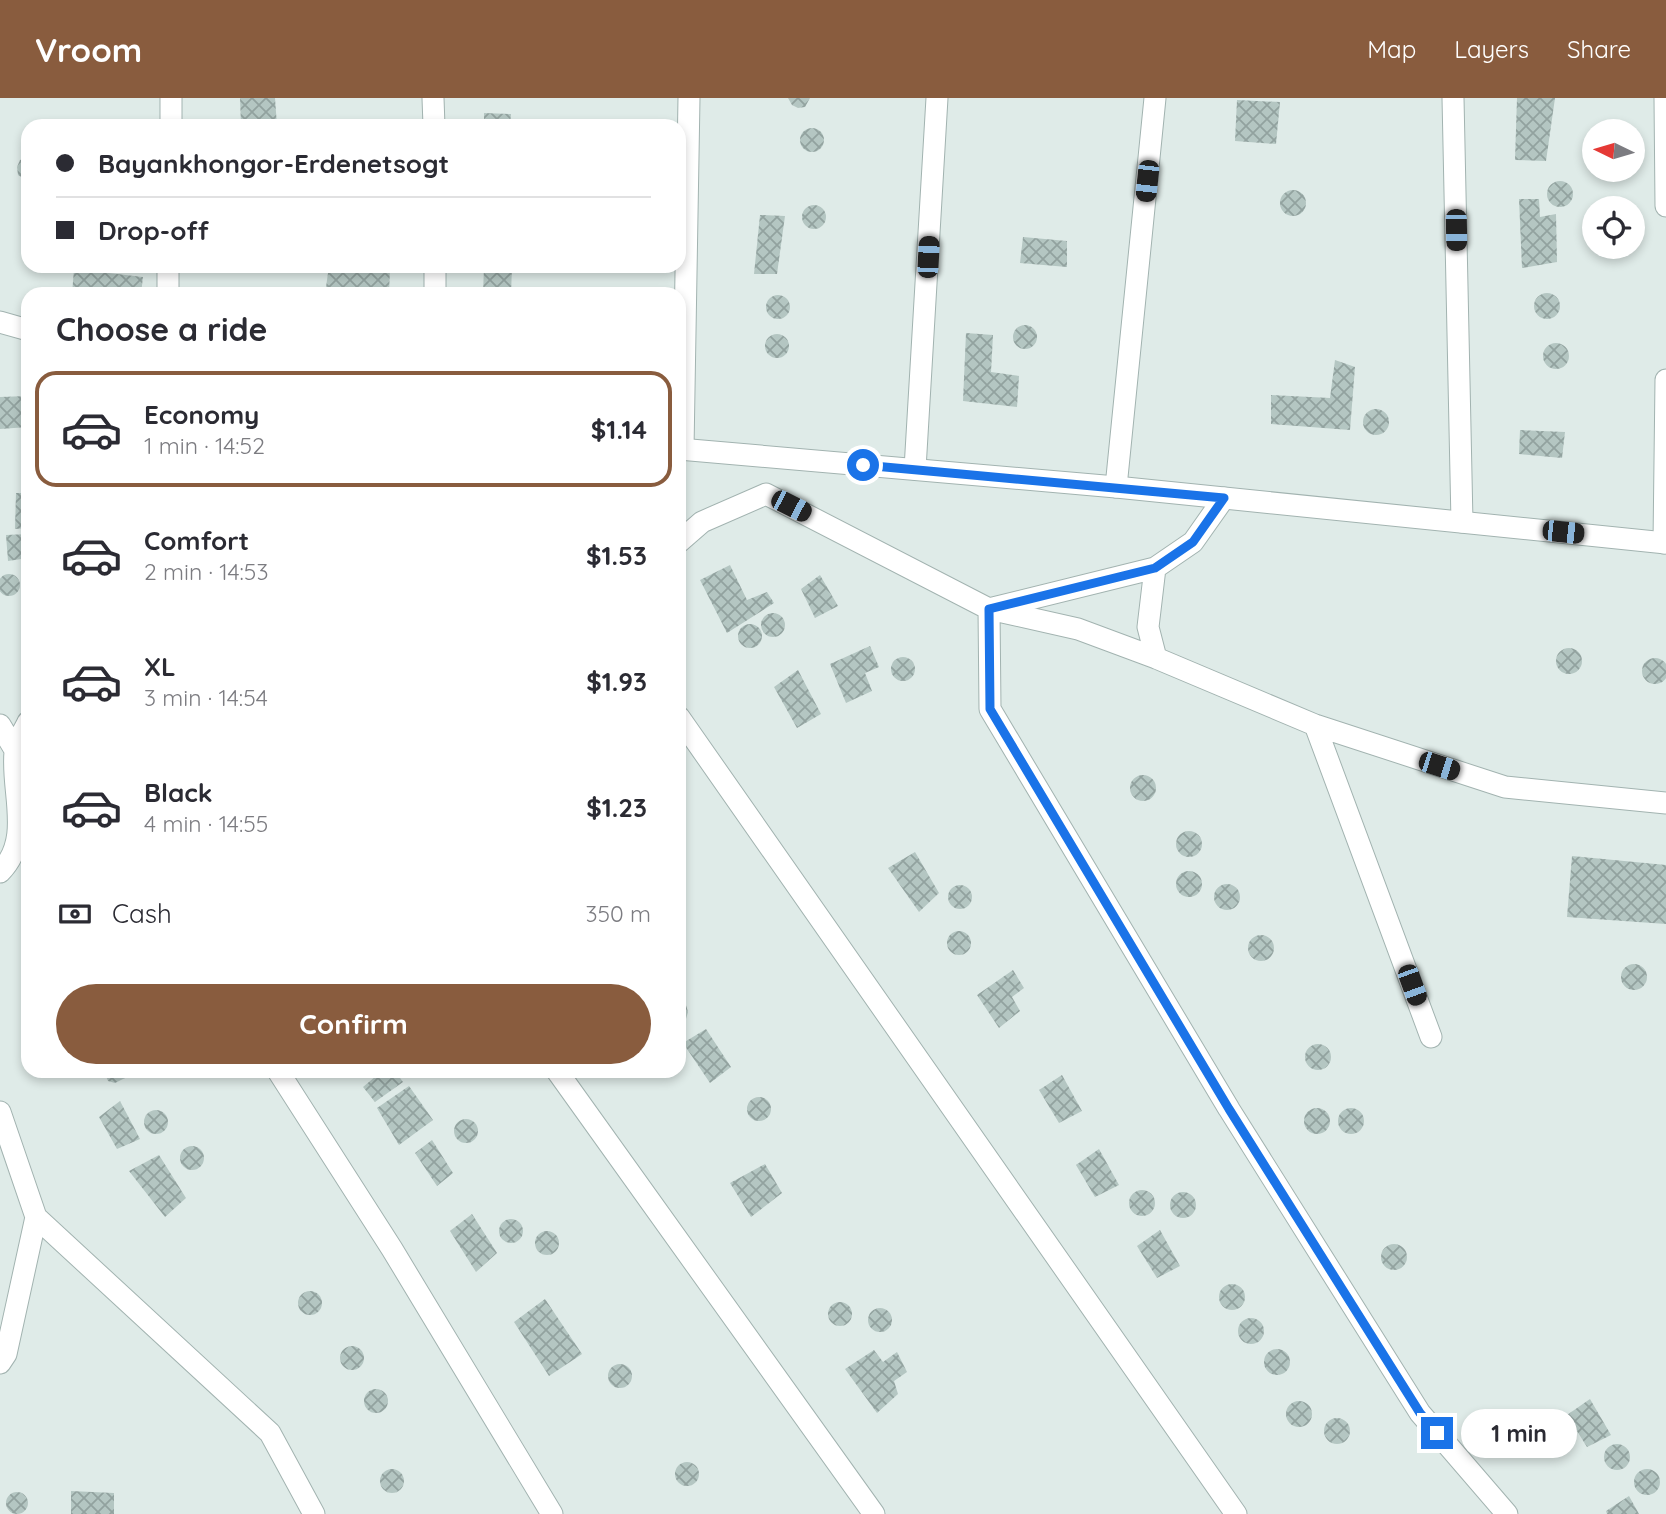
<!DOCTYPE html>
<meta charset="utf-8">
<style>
body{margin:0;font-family:Quicksand,sans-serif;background:#f2f2f3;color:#2b2b33;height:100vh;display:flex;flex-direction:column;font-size:26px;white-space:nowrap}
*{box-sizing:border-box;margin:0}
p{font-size:23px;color:#7c7c81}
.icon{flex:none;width:38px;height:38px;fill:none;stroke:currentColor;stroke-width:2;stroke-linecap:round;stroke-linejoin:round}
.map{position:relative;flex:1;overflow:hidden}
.sheet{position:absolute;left:21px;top:189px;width:665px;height:791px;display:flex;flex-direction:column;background:#fff;border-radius:21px;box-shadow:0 4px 10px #0003}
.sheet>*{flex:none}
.banner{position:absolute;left:21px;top:21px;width:665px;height:154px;border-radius:21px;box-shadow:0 4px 10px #0003;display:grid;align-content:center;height:154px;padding:0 35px;background:#fff}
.needle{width:46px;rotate:275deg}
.tools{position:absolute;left:1582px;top:21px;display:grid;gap:14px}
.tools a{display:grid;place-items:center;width:63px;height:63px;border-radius:50%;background:#fff;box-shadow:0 4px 10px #0003;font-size:35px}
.end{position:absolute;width:32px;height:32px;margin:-16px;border:9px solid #1a73e8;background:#fff;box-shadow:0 0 0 4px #fff}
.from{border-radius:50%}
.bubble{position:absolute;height:49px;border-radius:24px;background:#fff;box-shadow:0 4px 10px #0003;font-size:23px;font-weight:700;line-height:49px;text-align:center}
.car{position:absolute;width:21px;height:42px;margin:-21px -10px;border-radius:9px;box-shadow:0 0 5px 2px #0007;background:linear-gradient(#222 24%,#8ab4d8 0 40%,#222 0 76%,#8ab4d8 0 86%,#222 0)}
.banner b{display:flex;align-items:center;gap:24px;height:66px;font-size:26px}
.banner b+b{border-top:2px solid #e1e1e2}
.banner i{width:18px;height:18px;background:#2b2b33}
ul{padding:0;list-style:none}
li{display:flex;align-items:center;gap:21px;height:116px;margin:0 14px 10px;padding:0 21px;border:4px solid transparent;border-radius:21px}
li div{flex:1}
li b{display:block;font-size:26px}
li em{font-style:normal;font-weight:700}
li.on{border-color:#895c3e}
li>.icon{width:63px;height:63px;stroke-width:1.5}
h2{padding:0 35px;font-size:32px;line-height:84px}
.pay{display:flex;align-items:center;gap:18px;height:77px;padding:0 35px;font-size:26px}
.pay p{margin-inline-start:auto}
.primary-button{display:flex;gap:14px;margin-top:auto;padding:14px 35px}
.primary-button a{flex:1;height:80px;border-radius:42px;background:#895c3e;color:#fff;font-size:28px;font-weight:700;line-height:80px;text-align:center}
header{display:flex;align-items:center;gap:42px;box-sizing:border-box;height:98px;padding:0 35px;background:#895c3e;color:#fff}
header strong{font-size:33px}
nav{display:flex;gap:38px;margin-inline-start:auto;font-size:24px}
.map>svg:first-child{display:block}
</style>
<header>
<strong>Vroom</strong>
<nav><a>Map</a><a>Layers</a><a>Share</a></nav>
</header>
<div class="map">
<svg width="1666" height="1416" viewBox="0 0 1666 1416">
<defs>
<pattern id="building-cross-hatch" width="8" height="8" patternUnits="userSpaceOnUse" patternTransform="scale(1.75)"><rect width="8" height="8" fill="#b4c6c2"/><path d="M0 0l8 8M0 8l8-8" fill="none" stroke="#92a29f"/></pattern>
</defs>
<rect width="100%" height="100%" fill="#dfebe8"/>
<path fill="url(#building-cross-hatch)" d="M 240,0 L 275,0 L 277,28 L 241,28 Z
M 788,0 L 810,0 L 805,9 L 798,10 L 792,7 Z
M 1517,0 L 1555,0 L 1546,63 L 1515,62 Z
M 1237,2 L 1280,4 L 1276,46 L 1235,43 Z
M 484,15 L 511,16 L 510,28 L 484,28 Z
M800 42a12 12 0 1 1 24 0a12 12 0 1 1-24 0Z
M 28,59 L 28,83 L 18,77 L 17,69 L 20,62 Z
M1547 96a13 13 0 1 1 26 0a13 13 0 1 1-26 0Z
M1280 105a13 13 0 1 1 26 0a13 13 0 1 1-26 0Z
M 1519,101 L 1539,101 L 1540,119 L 1556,116 L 1557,164 L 1522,170 Z
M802 119a12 12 0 1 1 24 0a12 12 0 1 1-24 0Z
M 760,117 L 785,118 L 777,176 L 754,176 Z
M 1023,139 L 1067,143 L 1067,169 L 1020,165 Z
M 329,168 L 390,171 L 389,196 L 325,196 Z
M 484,168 L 512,169 L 511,196 L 483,196 Z
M 74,171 L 143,179 L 141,196 L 72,196 Z
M1534 208a13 13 0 1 1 26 0a13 13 0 1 1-26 0Z
M766 209a12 12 0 1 1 24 0a12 12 0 1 1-24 0Z
M1013 239a12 12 0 1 1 24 0a12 12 0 1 1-24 0Z
M 966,235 L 993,237 L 991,274 L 1019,278 L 1017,309 L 963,303 Z
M765 248a12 12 0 1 1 24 0a12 12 0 1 1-24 0Z
M1543 258a13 13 0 1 1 26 0a13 13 0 1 1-26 0Z
M 1335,262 L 1355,269 L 1350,332 L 1271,326 L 1271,297 L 1330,300 Z
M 28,298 L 28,329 L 0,331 L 0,299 Z
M1363 324a13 13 0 1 1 26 0a13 13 0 1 1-26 0Z
M 1520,332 L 1565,334 L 1562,360 L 1519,356 Z
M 16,395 L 28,395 L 28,430 L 15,431 Z
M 28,436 L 28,460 L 8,463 L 6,437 Z
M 730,467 L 747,502 L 767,494 L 774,505 L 727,535 L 700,482 Z
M-2 487a11 11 0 1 1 22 0a11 11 0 1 1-22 0Z
M 820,477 L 838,508 L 815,520 L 801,491 Z
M761 527a12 12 0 1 1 24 0a12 12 0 1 1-24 0Z
M738 538a12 12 0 1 1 24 0a12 12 0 1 1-24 0Z
M 870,548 L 879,569 L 865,575 L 872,593 L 846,605 L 830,566 Z
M1556 563a13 13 0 1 1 26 0a13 13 0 1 1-26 0Z
M891 571a12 12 0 1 1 24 0a12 12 0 1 1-24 0Z
M1642 573a13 13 0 1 1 26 0a13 13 0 1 1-26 0Z
M 798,572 L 821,616 L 797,630 L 774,589 Z
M1130 690a13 13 0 1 1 26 0a13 13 0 1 1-26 0Z
M1176 746a13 13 0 1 1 26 0a13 13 0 1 1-26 0Z
M 915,754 L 939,795 L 919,814 L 888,770 Z
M 1572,758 L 1666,767 L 1666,826 L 1567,819 Z
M1176 786a13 13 0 1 1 26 0a13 13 0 1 1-26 0Z
M1214 799a13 13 0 1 1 26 0a13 13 0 1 1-26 0Z
M948 799a12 12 0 1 1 24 0a12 12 0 1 1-24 0Z
M947 845a12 12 0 1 1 24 0a12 12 0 1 1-24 0Z
M1248 850a13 13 0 1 1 26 0a13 13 0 1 1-26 0Z
M1621 879a13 13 0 1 1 26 0a13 13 0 1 1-26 0Z
M 1013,872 L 1024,890 L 1012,899 L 1020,913 L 999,930 L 977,897 Z
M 679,903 L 686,907 L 688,914 L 686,921 L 679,926 Z
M 706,931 L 731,969 L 710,985 L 683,945 Z
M1305 959a13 13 0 1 1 26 0a13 13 0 1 1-26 0Z
M 104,973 L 127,973 L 125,980 L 115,985 L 108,983 Z
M 382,973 L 395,973 L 403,984 L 375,1004 L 363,989 Z
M 1062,977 L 1082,1013 L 1059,1025 L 1039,992 Z
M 409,988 L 433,1022 L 399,1047 L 377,1010 Z
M747 1011a12 12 0 1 1 24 0a12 12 0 1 1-24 0Z
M 120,1003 L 140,1041 L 117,1051 L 99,1019 Z
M1304 1023a13 13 0 1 1 26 0a13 13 0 1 1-26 0Z
M1338 1023a13 13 0 1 1 26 0a13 13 0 1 1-26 0Z
M144 1024a12 12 0 1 1 24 0a12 12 0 1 1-24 0Z
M454 1033a12 12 0 1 1 24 0a12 12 0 1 1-24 0Z
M 432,1042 L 453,1075 L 437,1088 L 415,1055 Z
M180 1060a12 12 0 1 1 24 0a12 12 0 1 1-24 0Z
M 1099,1051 L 1119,1087 L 1095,1099 L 1076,1067 Z
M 159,1057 L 186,1100 L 165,1119 L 129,1073 Z
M 765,1066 L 782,1095 L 751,1119 L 730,1085 Z
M1129 1105a13 13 0 1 1 26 0a13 13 0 1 1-26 0Z
M1170 1107a13 13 0 1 1 26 0a13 13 0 1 1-26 0Z
M 472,1116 L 497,1155 L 476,1174 L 450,1133 Z
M499 1133a12 12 0 1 1 24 0a12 12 0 1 1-24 0Z
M 1160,1132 L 1180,1168 L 1157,1180 L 1137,1148 Z
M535 1145a12 12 0 1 1 24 0a12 12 0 1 1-24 0Z
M1381 1159a13 13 0 1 1 26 0a13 13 0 1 1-26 0Z
M1219 1199a13 13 0 1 1 26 0a13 13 0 1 1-26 0Z
M298 1205a12 12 0 1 1 24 0a12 12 0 1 1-24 0Z
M 545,1201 L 582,1256 L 549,1278 L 514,1224 Z
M828 1216a12 12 0 1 1 24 0a12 12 0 1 1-24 0Z
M868 1222a12 12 0 1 1 24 0a12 12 0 1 1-24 0Z
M1238 1233a13 13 0 1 1 26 0a13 13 0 1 1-26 0Z
M340 1260a12 12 0 1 1 24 0a12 12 0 1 1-24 0Z
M1264 1264a13 13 0 1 1 26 0a13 13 0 1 1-26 0Z
M 874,1252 L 883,1264 L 897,1254 L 907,1274 L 894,1283 L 898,1296 L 877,1315 L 845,1271 Z
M608 1278a12 12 0 1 1 24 0a12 12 0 1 1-24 0Z
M364 1303a12 12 0 1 1 24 0a12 12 0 1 1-24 0Z
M 1590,1301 L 1611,1337 L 1587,1349 L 1567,1317 Z
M1286 1316a13 13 0 1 1 26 0a13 13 0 1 1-26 0Z
M1324 1333a13 13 0 1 1 26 0a13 13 0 1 1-26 0Z
M1604 1359a13 13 0 1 1 26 0a13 13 0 1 1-26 0Z
M675 1376a12 12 0 1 1 24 0a12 12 0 1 1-24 0Z
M1634 1384a13 13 0 1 1 26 0a13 13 0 1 1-26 0Z
M380 1383a12 12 0 1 1 24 0a12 12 0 1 1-24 0Z
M 71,1393 L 114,1395 L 114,1416 L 71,1416 Z
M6 1405a11 11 0 1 1 22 0a11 11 0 1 1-22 0Z
M 1629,1398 L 1639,1416 L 1607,1416 L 1606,1413 Z"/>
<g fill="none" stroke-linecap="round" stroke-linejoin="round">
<g stroke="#a2b3b0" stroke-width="23">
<path id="minor" d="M 433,0 L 434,28
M 1453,0 L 1462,424
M 1665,0 L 1666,108
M 171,28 L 171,0
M 435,168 L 435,196
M 168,196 L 168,168
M 683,351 L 689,0
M 915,371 L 937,0
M 1116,389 L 1155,0
M 1224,400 L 1193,444 L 1155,470 L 989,511 L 990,611 L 1229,1011 L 1420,1315 L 1507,1416
M 679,444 L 702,424 L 766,396 L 989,511 L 1078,531 L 1156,560 L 1315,627 L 1505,689 L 1666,705
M 1664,445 L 1666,282
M 1155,470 L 1148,529 L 1156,560
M 679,619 L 1236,1416
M 0,627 L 15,652 L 24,659
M 1315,627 L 1431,939
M 0,774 C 33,741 11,694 15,654 C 16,644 24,633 28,624
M 278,973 L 392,1151 L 552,1416
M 557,973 L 874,1416
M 0,1014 L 36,1119 L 270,1335 L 314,1416
M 0,1265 L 6,1256 L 36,1119"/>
</g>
<g stroke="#a2b3b0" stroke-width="23">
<path id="tertiary" d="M 0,224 L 28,232
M 679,351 L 1116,389 L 1666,445"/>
</g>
<use href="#minor" stroke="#fff" stroke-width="21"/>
<use href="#tertiary" stroke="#fff" stroke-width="21"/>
</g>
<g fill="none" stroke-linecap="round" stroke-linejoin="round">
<path stroke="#1a73e8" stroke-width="9" d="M 863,367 L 1224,400 L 1193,444 L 1155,470 L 989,511 L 990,611 L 1229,1011 L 1420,1315 L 1437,1335"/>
</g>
</svg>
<div class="tools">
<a><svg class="needle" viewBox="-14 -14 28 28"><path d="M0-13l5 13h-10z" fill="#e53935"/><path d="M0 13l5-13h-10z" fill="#7c7c81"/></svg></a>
<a><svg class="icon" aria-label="locate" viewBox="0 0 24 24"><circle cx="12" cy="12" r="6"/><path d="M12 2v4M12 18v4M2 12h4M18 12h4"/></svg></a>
</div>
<i class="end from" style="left:863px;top:367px"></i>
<i class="end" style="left:1437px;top:1335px"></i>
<div class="bubble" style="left:1461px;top:1311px;width:116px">1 min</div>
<i class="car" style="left:1147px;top:83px;rotate:186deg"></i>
<i class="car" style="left:1456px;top:132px;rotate:179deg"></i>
<i class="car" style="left:928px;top:159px;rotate:3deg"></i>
<i class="car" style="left:791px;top:408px;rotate:117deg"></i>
<i class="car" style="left:1563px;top:434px;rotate:96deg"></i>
<i class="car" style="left:1439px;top:668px;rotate:108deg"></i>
<i class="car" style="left:1412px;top:887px;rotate:160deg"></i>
<div class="banner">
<b><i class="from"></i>Bayankhongor-Erdenetsogt</b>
<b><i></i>Drop-off</b>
</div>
<section class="sheet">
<h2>Choose a ride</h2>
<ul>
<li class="on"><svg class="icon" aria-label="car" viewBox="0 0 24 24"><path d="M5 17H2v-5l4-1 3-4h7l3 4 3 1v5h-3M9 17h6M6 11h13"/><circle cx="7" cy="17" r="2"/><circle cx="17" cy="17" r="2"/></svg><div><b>Economy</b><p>1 min · 14:52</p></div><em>$1.14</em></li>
<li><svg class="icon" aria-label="car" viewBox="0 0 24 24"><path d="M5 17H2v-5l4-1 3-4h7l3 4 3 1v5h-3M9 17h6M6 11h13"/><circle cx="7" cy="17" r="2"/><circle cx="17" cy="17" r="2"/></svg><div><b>Comfort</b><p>2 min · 14:53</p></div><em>$1.53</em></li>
<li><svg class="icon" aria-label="car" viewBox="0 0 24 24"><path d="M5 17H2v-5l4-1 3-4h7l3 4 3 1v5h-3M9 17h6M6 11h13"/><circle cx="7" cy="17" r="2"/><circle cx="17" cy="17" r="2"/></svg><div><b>XL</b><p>3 min · 14:54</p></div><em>$1.93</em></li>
<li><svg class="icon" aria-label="car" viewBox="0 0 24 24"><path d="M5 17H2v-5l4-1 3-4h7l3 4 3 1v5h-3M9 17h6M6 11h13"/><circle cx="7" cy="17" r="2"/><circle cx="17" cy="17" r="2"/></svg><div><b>Black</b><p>4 min · 14:55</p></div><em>$1.23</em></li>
</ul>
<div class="pay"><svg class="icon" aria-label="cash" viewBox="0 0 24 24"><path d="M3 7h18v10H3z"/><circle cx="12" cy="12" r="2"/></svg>Cash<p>350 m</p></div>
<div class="primary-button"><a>Confirm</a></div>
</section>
</div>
